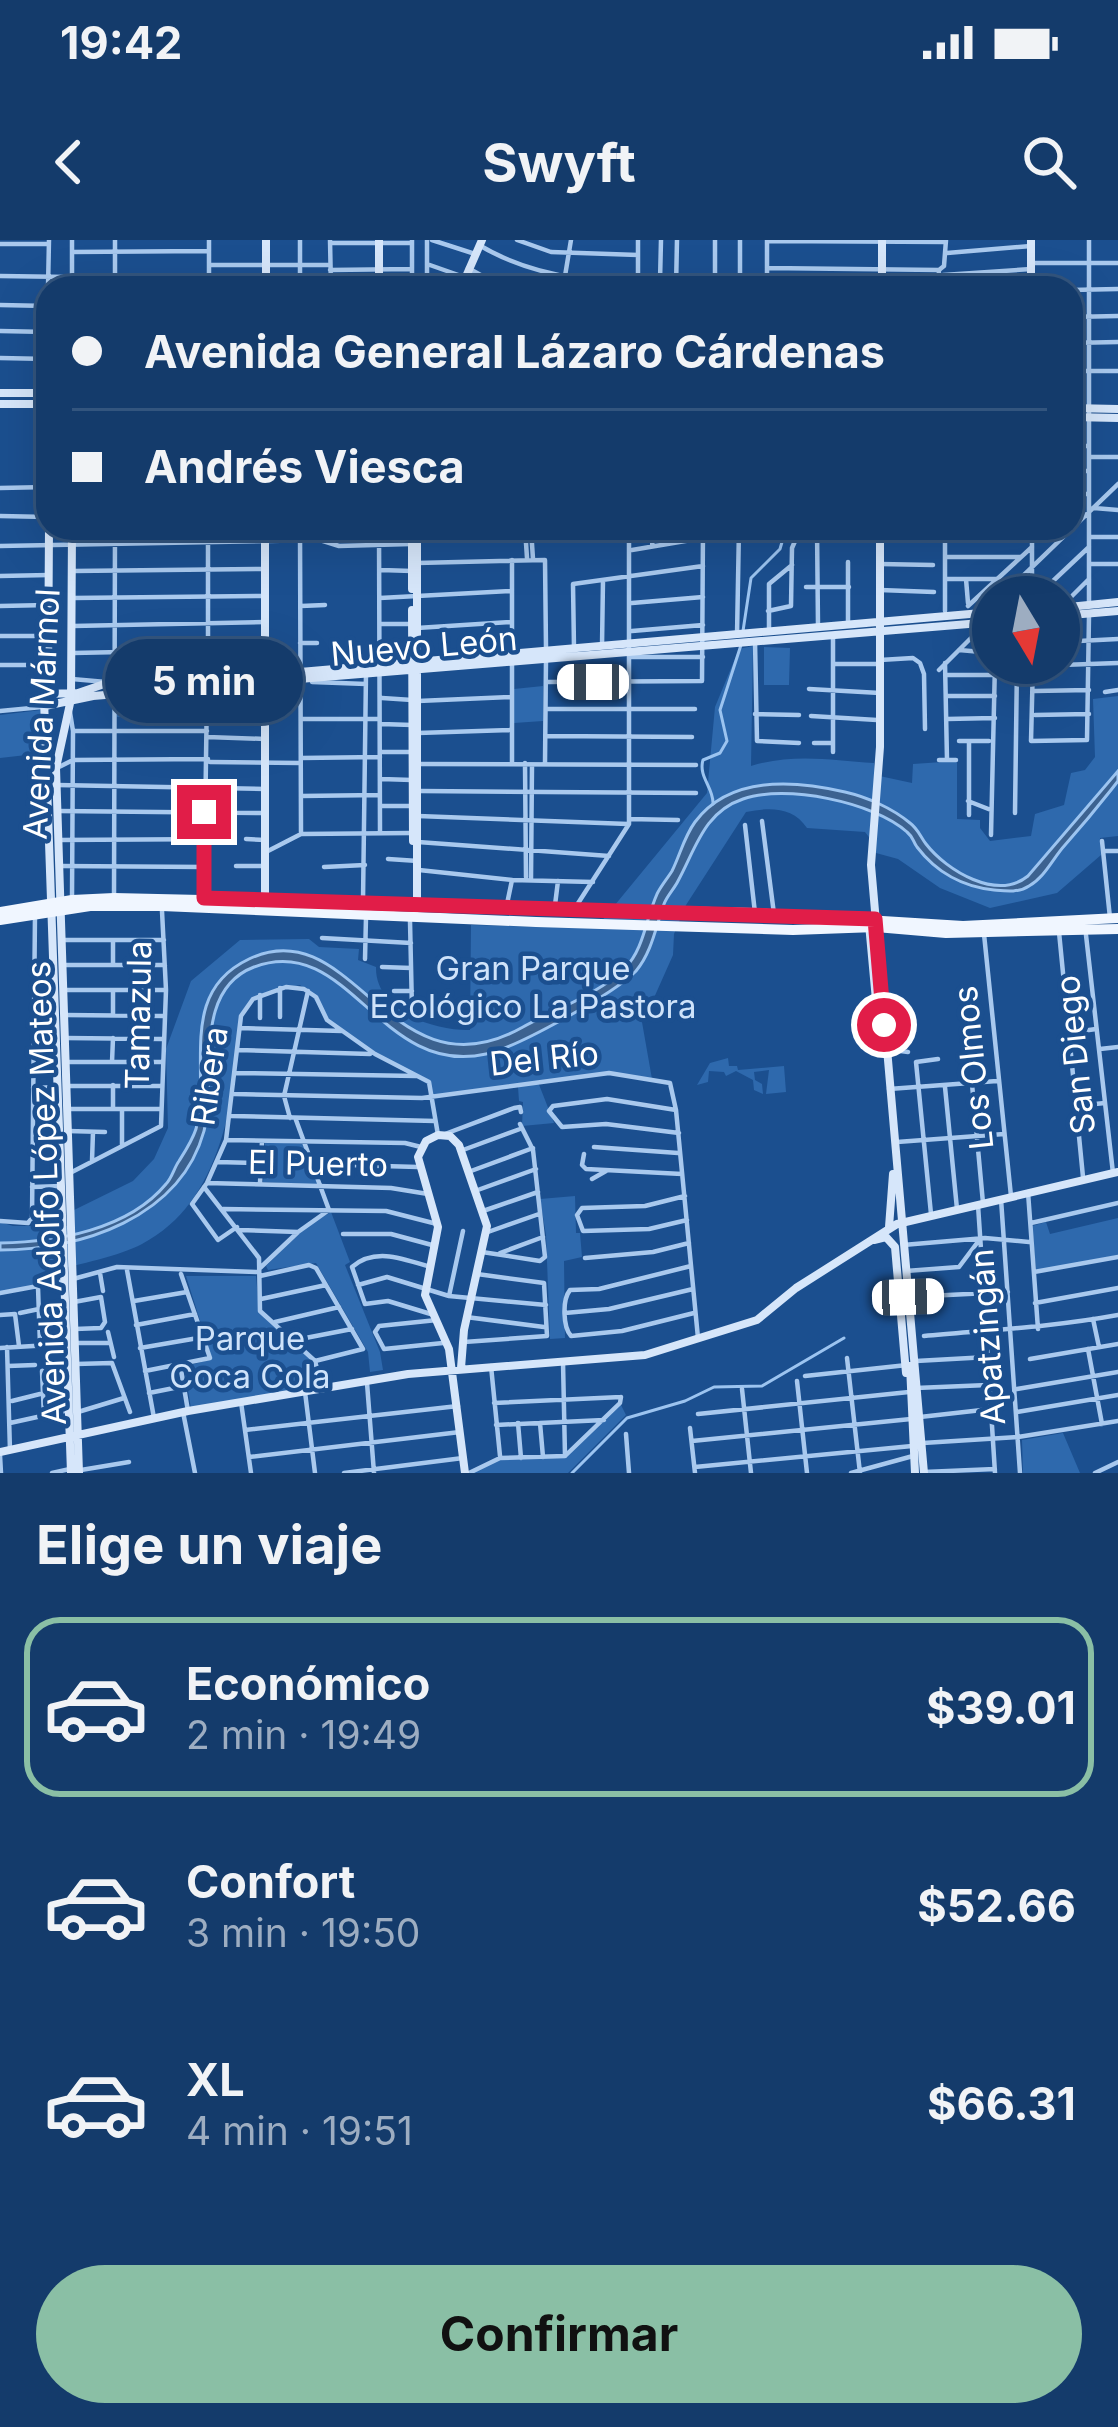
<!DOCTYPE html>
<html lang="es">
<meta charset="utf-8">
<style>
body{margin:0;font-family:Inter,sans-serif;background:#1d4271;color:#f1f3f6;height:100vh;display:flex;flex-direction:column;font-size:45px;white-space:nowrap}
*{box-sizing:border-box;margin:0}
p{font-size:39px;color:#9dadc1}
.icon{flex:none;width:66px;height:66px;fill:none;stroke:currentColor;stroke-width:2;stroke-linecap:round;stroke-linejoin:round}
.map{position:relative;height:1233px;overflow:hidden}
.sheet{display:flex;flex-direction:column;background:#143b6b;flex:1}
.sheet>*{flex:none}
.hud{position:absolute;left:36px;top:36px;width:1047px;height:264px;border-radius:36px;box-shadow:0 12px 48px #0002,0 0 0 3px #33557e;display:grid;align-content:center;height:264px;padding:0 36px;background:#143b6b}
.needle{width:78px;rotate:170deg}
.buttons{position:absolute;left:972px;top:336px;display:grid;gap:24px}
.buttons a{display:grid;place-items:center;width:108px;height:108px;border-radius:50%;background:#143b6b;box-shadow:0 12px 48px #0002,0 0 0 3px #33557e;font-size:60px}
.end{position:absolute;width:54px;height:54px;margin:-27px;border:15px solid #e11d48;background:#fff;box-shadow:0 0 0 6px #fff}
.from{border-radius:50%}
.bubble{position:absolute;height:84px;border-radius:42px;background:#143b6b;box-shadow:0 12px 48px #0002,0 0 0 3px #33557e;font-size:39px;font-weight:700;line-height:84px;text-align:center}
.car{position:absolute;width:36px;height:72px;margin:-36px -18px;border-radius:15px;box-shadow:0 0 9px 3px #0007;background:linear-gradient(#fff 24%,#345 0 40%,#fff 0 76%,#345 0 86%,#fff 0)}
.hud b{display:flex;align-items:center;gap:42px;height:114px;font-size:45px}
.hud b+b{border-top:3px solid #33557e}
.hud i{width:30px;height:30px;background:#f1f3f6}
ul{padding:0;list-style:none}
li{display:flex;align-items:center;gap:36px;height:180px;margin:0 24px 18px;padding:0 12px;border:6px solid transparent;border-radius:36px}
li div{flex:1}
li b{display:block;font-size:45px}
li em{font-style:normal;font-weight:700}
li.current{border-color:#8abfa5}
li>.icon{width:108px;height:108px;stroke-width:1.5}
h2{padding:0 36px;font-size:54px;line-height:144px}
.button{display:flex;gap:24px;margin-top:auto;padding:24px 36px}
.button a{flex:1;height:138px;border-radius:72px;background:#8abfa5;color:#111;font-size:48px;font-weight:700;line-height:138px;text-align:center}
.status{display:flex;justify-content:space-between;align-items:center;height:84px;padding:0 60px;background:#143b6b;direction:ltr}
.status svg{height:33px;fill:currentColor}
header{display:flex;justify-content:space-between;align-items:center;height:156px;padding:0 36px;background:#143b6b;font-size:54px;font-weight:700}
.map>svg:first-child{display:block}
</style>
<div class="status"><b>19:42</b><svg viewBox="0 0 49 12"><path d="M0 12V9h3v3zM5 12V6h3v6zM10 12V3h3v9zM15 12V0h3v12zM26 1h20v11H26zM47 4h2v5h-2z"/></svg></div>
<header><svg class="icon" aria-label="back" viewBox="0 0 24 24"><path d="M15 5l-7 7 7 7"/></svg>Swyft<svg class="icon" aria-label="search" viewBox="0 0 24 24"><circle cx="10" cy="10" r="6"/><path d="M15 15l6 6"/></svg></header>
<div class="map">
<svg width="1118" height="1233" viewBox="0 0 1118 1233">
<rect width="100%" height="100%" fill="#1b4f8f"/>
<path fill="#2e69ad" d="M 753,406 L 751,526 C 793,513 831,520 874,523 L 875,535 L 912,543 L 913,524 L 957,521 L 957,579 L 980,580 L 980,588 L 990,601 L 1031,596 L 1035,574 L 1064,565 L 1071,533 L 1085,530 L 1095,517 L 1093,459 L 1118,456 L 1118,596 L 1100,598 L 1101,615 L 1057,653 L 990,668 L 940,648 L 898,619 L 876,613 L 875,605 L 865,592 L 807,588 C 793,567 770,567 746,572 L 686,665 L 674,694 L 673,715 L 653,760 L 639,765 L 652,839 L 620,834 L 538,842 L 554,883 L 522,886 L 523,862 L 519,861 L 518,847 L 433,857 L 431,846 C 398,827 358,809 331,782 C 318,770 316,756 300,745 L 260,755 L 244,768 C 234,851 226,960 142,1004 C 116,1018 67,1026 36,1036 L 38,1047 L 0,1053 L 0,982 L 13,986 L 68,986 L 68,973 L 133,941 L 154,919 L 168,888 L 166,809 L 191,741 L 240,700 L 309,699 L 319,707 L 359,709 L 358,720 L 376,727 C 375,771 434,791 470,790 L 471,685 L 596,688 L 707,553 L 715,467 L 739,409 Z
M 764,407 L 790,408 L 789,445 L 764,445 Z
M 543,446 L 543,481 L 514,483 L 514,449 Z
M 205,454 L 205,473 L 117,477 L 117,459 Z
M 41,470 L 44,513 L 0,518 L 0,475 Z
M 728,818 L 729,826 L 737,826 L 738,830 L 784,826 L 786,852 L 766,854 L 769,830 L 754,832 L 755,840 L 762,844 L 763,854 L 754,850 L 753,840 L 736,831 L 726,836 L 724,832 L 709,831 L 708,842 L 697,845 L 710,823 Z
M 265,902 L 303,904 L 318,945 L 263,942 Z
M 575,956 L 576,993 L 580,993 L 582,1017 L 564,1021 L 565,1098 L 550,1099 L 546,995 L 540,959 Z
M 331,972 L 350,1022 L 345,1025 L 380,1112 L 383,1130 L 370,1132 L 368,1112 L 316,1023 L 268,1030 L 266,1026 L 307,986 Z
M 1118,978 L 1118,1015 L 1036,1031 L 1032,986 L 1046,982 L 1050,994 Z
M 186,1036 L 256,1036 L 259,1070 L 314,1122 L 320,1148 L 191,1168 L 184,1127 L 212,1119 Z
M 620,1163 L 626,1175 L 568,1233 L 469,1233 L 500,1218 L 565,1216 Z
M 1063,1193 L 1080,1233 L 1023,1233 L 1022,1200 Z"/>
<path fill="#3c6290" stroke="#9cc4f0" stroke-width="3" d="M 1118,531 L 1118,541 L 1111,550 C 1096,569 1081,587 1065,605 C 1053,618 1045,637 1029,646 C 1019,653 1005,651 994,650 C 963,647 936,632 917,607 C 912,600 914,598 907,592 C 874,562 785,544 743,559 C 704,572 696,608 678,641 C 674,649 667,656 664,664 C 656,686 652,712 636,731 C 615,753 516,808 486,814 C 380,838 348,691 254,727 C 191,751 217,840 204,891 C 180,978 81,1010 0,1010 L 0,1003 C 56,1002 128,990 166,944 C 172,938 174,928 179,921 C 186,910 192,901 196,889 C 211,829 177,753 249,719 C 354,669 390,862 523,787 C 555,769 598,755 625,728 C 644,709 646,678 657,654 C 661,646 667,639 672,631 C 680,615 684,597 695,582 C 730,535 794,540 845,552 C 867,557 892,568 910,583 C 918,589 920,596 926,604 C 947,631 997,661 1028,636 Z"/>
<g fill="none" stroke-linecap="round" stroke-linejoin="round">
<path stroke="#9cc4f0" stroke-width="3" d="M 743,391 L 751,338 L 780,309 L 786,288
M 713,564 C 714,548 698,537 703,520 L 720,513 L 727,501 L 720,470 L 741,405
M 572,1233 L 627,1178 L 685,1161 L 714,1147 L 762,1146 L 844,1098"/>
<path stroke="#a9c9ee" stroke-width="4.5" d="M 72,0 L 72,48
M 115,0 L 115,48
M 330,0 L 331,48
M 427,0 L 427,48
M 432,0 L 475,14
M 517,0 L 551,12 L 638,15
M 715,0 L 715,48
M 767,1 L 946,2
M 330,3 L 412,3
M 0,4 L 49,4
M 479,5 C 548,46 619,42 696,42
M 72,12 L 209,11
M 947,13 L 1031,6
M 1034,23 L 1118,23
M 427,24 L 464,37
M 209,25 L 330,25
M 468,28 L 504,48
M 767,28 L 939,30 L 944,26 L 946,0
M 330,30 L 412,29
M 943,35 L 1031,29
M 0,36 L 209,39
M 660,41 L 661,0
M 48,48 L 49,0
M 209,48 L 209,0
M 300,48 L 300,0
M 412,48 L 412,0
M 563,48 L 571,0
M 638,48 L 638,0
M 676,48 L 677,0
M 740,48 L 740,0
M 767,48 L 767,0
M 938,48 L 939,30
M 1071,50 L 1118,49
M 0,65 L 48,66
M 1071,77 L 1118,76
M 0,91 L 48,92
M 1071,103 L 1118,102
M 0,118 L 48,119
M 1071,131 L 1118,131
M 1071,206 L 1089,206
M 1089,217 L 1118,217
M 1071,231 L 1089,231
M 0,248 L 48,247
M 1071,254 L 1089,254
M 1094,268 L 1118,270
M 0,276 L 48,277
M 300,288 L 301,594
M 379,288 L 380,593
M 525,288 L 527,318
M 817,288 L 818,386
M 1032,288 L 1032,357
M 1059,288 L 1059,301
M 531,289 L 533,319
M 417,295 L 585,288
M 817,297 L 931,298
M 936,297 L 1025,295
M 1089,297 L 1118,297
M 330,302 L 330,288
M 0,306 L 320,300 L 339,306 L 411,304
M 652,306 L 654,288
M 632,310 L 703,298
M 945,317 L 1020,317
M 417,323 L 545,320 L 546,408
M 880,324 L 933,325
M 1089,324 L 1118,324
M 381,330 L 412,331
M 73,331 L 265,329
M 0,336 L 49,335
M 945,339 L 996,339
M 966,339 L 968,363
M 806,347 L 849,347
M 880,350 L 934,352
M 1001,357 L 1118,244
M 1036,357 L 1089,307
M 73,358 L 265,356
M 380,358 L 512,351
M 632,363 L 703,357
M 1063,365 L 1089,339
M 1089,365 L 1089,0
M 0,366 L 48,365
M 301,366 L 325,365
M 968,366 L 1032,307
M 768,371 L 791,366 L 792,308 L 799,292
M 945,371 L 945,295
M 848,382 L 848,322
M 382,384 L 412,384
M 73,386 L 265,382
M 417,388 L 511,382
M 632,391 L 703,385
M 769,391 L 769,344 L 792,325
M 737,395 L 739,288
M 0,396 L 48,396
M 755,401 L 757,501 L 799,503
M 1059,402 L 1118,399
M 300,403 L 317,403
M 602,406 L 603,340
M 574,409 L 573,344 L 703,326
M 959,410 L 993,413
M 73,413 L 265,409
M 987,413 L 988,384
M 631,417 L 703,417
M 880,420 L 913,418 L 920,423 L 924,434 L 925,489
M 945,423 L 947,520
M 1033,423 L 1031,501 L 1087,500 L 1089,376
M 833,424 L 880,424
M 0,425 L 48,425
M 1033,426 L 1118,423
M 939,430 L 983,386
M 208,432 L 208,288
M 947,435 L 995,435
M 72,439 L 106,442
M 312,442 L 366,444
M 547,442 L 702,441 L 703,288
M 809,449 L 880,453
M 1035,451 L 1089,450
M 1105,452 L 1118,450
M 947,456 L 995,456
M 382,458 L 412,460
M 418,461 L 511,457
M 546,469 L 695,469
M 0,471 L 42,467
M 70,472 L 73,491 L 72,658
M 207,473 L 265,474
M 755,474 L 799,475
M 1035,475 L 1089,474
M 811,476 L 877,480
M 301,479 L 379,479
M 947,479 L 995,478
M 381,484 L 412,485
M 75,491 L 207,491
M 418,493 L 511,490
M 547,496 L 692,497
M 207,497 L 265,499
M 959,501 L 989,501
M 814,503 L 832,503
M 381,512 L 412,512
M 833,512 L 833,398
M 301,518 L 380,517
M 939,520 L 956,520
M 210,522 L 300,523
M 512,523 L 512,320
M 525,523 L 526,637
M 545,523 L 546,419
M 418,524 L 696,525
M 59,527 L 73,520 L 208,519
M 381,539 L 412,540
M 57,545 L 266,549
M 420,551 L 696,553
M 301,556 L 379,555
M 968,561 L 991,570
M 381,566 L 412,566
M 58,571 L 265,573
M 1015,573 L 1017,423
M 969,575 L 969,501
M 418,576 L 628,584
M 629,579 L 678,580
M 762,581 L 774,674
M 745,585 L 755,673
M 991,595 L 995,423
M 246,599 L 265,600
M 58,600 L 226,599
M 1102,601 L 1110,678
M 418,602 L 609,616
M 1103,611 L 1118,611
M 266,612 L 301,594 L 412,593
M 388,619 L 418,621
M 60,626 L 205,627
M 236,626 L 266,626
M 324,627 L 365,625
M 419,630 L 512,640 L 593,642
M 531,639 L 532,525
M 114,658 L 115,288
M 204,658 L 207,450
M 363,661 L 366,433
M 507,664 L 512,640
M 555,665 L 558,641
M 575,668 L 629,584 L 629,288
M 410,681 L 412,770
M 1059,692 L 1083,937
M 984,694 L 1011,956
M 1086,695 L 1113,933
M 322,698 L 411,703
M 61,700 L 164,700
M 365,719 L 366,677
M 113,724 L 113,700
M 63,725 L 165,725
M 382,727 L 411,728
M 64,750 L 166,750
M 394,751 L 412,751
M 113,774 L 113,750
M 65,775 L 165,776
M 280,777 L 280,748
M 260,778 L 260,755
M 240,788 L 342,791
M 1068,793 L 1096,789
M 65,798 L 162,799
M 886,809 L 908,812
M 1100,809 L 1118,807
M 238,810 L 370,814
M 66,822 L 161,822
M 112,822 L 113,798
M 235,833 L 416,836
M 972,844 L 983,963
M 113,845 L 113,869
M 69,846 L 160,846
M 945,847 L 957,969
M 33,848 L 58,847
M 889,849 L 997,841
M 234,854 L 422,858 L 609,833 L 670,843 L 676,870 L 698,1098
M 1075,866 L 1105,863
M 68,869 L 161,869
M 122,870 L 122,906
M 676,870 L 607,859 L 553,866 L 549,871 L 562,887 L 606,884 L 679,893
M 231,876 L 435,881
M 290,878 L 284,856 L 308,751
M 68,891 L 105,892
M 445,894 L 514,868 L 520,867 L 521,872
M 226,900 L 405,903 L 421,907
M 897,902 L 1004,894
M 594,907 L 678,913
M 463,910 L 520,889
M 584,914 L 582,925 L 586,929 L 682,934
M 92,921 L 93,892
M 217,922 L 259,923
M 312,924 L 418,927
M 471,931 L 533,908
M 70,933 L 161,886 L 166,750 L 162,671
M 592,939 L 606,931
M 207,943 L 391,948 L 428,954
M 260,943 L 262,901
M 32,947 L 62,946
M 204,947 L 259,1018 L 260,1071 L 315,1121 L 322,1148
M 475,951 L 536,929
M 1028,952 L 1038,1089
M 685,956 L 645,966 L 582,968 L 577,975 L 583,991 L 649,989 L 687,980
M 1001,959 L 1020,1233
M 978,965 L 984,1054
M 223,969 L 386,971 L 437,984
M 483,971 L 538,952
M 931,974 L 916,822 L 938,819
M 0,981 L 28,983 L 32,978 L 35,674
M 1031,983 L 1118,963
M 237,987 L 218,1000 L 192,964 L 207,943 L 226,900 L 241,776 L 253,759 L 286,747 L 304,749 L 316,757 L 327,780 L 375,814 L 429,842 L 438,895
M 239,990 L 298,992
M 488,992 L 539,974
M 343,994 L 391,994 L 432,1005
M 903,1005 L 985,998 L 1029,1002
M 482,1012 L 540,1021 L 545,1017 L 533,910 L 520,884
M 500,1013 L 543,997
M 585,1018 L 653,1012 L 689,1003
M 691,1026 L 599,1049 L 570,1050 C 562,1060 563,1087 571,1096 L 622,1091 L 694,1073
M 430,1027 C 404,1019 375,1007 352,1027 L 365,1064 L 388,1061 L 434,1075
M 260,1028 L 298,992 L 329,970 L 296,880
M 127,1030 L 154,1178
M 906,1031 L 959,1027 L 980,999
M 1034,1032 L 1118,1017
M 100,1033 L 103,1051
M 260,1036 L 309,1025 L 316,1028 L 363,1109 L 315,1121
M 73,1039 L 117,1027 L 257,1032
M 358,1045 L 387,1037 L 449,1056 L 546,1065
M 38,1047 L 40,1105
M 0,1053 L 65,1041
M 449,1056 L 463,991
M 908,1057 L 1008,1052
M 261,1059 L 326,1045
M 134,1061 L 187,1052
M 74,1062 L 101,1057 L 105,1082 L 101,1088 L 75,1089
M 1035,1063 L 1118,1048
M 20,1073 L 39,1069
M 565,1073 L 609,1069 L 693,1049
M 0,1075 L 15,1074 L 19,1106
M 466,1077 L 544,1087
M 1093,1079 L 1099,1107
M 437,1080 L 379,1086 L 375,1092 L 384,1109 L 443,1103
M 275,1082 L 339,1067
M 136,1085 L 195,1074
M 986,1091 L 995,1233
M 108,1092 L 114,1117
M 924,1096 C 990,1090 1053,1087 1118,1075
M 295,1100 L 352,1089
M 464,1102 L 547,1096 L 544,1043 L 477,1034
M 75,1103 L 110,1103
M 7,1107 L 10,1211
M 0,1108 L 66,1104
M 140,1108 L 204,1097
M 1088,1109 L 1102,1184
M 847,1118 L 860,1233
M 1030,1119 L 1118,1104
M 916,1121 L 988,1117
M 563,1122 L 565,1216
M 76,1124 L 112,1123 L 130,1172
M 180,1124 L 188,1171
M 8,1126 L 35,1125
M 491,1126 L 500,1216
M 145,1131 L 210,1118 L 181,1034
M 805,1136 L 907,1125
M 797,1141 L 807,1233
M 367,1143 L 374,1233
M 916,1148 L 988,1145
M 742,1149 L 751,1233
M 1017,1149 L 1118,1132
M 305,1152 L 315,1233
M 149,1153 L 184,1146
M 12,1161 L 40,1154
M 241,1162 L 251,1233
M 494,1163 L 621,1157
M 78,1172 L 124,1158
M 183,1172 L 195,1233
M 1017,1172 L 1118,1155
M 698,1174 L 909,1152
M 44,1177 L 42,1131 L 65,1125
M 920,1177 L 991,1169
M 10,1183 L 69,1170
M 518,1183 L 521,1218
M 540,1183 L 543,1217
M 496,1185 L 604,1180
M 690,1188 L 695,1233
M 245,1190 L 458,1166
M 626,1194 L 629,1233
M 692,1201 L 911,1179
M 923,1203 L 1018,1197 L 1118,1181
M 0,1215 L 1,1233
M 249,1217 L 460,1192
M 695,1227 L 912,1206
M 81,1230 L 129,1222
M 924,1232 L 995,1229
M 52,1233 L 70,1229
M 344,1233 L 463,1218
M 469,1233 L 500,1218 L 565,1216 L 620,1163 L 621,1157
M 851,1233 L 913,1216
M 1095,1233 L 1118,1222"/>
<path stroke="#d6e6fa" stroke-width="8" d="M 266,0 L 266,48
M 1031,0 L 1031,48
M 379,48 L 379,0
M 461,48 L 482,0
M 882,48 L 882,0
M 0,153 L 48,153
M 0,164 L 48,164
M 1071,168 L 1118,169
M 1071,177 L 1118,178
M 49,288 L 48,443 L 44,459 L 71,1233
M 72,288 L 71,459 L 56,528 L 79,1233
M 412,288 L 412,349
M 880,288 L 880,507 L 871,625 L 924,1233
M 1059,368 L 1118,362
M 412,370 L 413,601
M 1059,376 L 1118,371
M 45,454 L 78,453 L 119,439 L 300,432 L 993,372
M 45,466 L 93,456 L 993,382
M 265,660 L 265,288
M 417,663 L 417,288
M 869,684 L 877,771
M 889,987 L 893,934
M 874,1000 L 886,997 L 895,1007 L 906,1133
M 910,1126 L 915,1233
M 461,1128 L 464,1090 L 487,986 L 459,905 L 450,896 L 438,895 L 426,901 L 418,917 L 438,987 L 425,1055 L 449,1109 L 465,1233
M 0,1212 L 188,1171 L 408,1134 L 645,1115 L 757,1080 L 796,1048 L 897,984 L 1118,932"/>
<path stroke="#f0f6ff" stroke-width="10" d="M 0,672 L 72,660 L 114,658 L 755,673 L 963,686 L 1118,678
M 0,680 L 90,666 L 162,666 L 536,682 L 793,690 L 876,687 L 946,693 L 1118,689"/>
</g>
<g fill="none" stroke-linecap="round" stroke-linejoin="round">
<path stroke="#e11d48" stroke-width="15" d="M 204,572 L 204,658 L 875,679 L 884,785"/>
</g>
<g text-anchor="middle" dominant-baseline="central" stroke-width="9" stroke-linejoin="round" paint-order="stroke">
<g font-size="33" fill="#fff" stroke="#1b4f8f">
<text transform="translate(424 406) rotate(-5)">Nuevo León</text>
<text transform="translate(41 474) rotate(-87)">Avenida Mármol</text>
<text transform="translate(138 775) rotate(-89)">Tamazula</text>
<text transform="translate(1075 815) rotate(-96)">San Diego</text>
<text transform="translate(544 818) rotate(-6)">Del Río</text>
<text transform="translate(973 828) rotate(-96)">Los Olmos</text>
<text transform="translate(209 836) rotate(-82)">Ribera</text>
<text transform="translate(318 923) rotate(1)">El Puerto</text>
<text transform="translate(46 953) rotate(-92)">Avenida Adolfo López Mateos</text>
<text transform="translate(987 1097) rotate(-94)">Apatzingán</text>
</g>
<g font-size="33" fill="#cfe3fa" stroke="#1b4f8f">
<text x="533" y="728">Gran Parque<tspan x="533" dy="38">Ecológico La Pastora</tspan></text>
<text x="250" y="1098">Parque<tspan x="250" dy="38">Coca Cola</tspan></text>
</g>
</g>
</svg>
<div class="buttons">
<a><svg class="needle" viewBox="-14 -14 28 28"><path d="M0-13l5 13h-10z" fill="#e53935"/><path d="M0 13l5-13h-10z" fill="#9dadc1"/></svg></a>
</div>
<i class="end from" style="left:884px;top:785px"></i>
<i class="end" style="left:204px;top:572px"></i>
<div class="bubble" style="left:105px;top:399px;width:198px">5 min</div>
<i class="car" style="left:593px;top:442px;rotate:270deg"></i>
<i class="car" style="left:908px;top:1057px;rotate:88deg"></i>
<div class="hud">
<b><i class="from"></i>Avenida General Lázaro Cárdenas</b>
<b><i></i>Andrés Viesca</b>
</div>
</div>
<section class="sheet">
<h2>Elige un viaje</h2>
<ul>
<li class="current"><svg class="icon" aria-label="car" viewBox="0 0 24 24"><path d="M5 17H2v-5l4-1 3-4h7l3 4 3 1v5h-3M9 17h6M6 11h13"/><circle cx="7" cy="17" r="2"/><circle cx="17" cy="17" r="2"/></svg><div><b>Económico</b><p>2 min · 19:49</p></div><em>$39.01</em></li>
<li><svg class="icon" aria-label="car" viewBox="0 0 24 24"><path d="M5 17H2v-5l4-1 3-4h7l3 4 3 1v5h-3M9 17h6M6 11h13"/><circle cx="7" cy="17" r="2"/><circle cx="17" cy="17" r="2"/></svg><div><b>Confort</b><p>3 min · 19:50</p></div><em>$52.66</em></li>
<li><svg class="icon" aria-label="car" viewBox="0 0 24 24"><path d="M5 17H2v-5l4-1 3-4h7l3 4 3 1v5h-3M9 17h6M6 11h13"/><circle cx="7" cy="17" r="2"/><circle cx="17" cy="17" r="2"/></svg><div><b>XL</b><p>4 min · 19:51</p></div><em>$66.31</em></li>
</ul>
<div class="button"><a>Confirmar</a></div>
</section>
